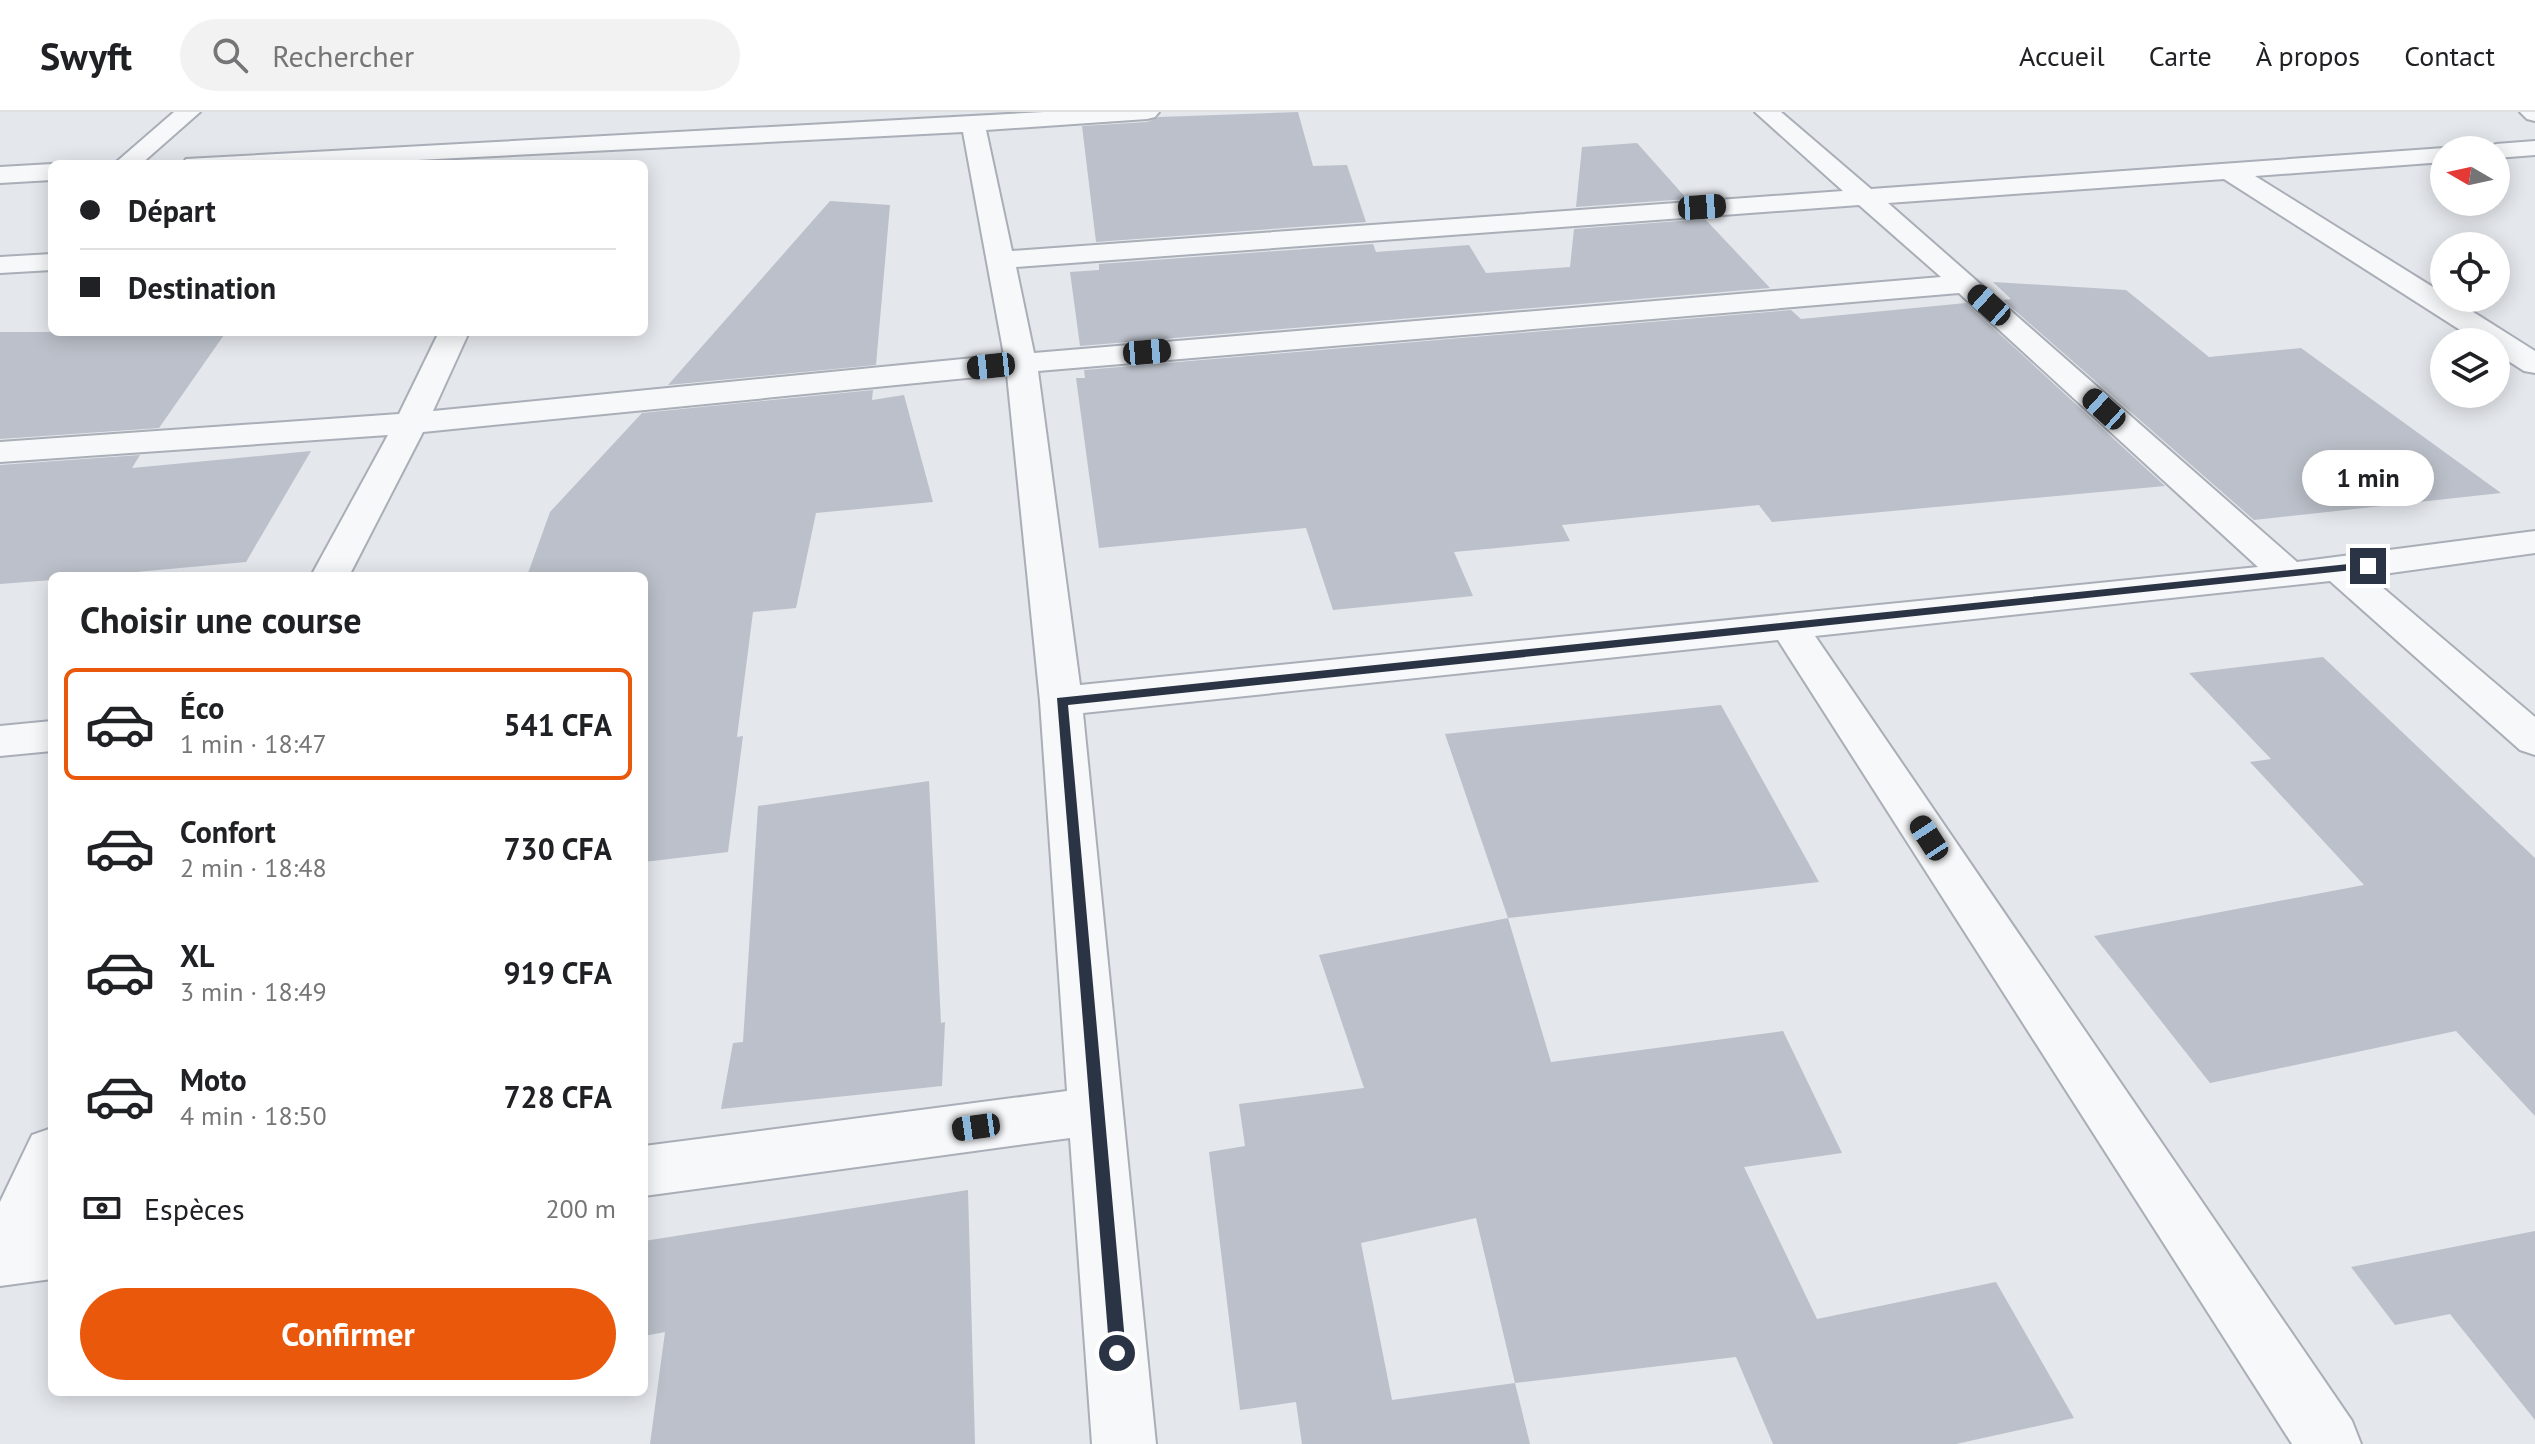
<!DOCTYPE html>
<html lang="fr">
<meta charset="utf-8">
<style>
body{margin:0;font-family:"PT Sans",sans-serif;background:#f2f2f2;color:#202124;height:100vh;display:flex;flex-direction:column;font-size:30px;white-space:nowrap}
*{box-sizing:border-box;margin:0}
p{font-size:26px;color:#757577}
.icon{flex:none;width:44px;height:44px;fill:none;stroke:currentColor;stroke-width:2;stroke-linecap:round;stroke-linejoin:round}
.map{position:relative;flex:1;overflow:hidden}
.panel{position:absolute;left:48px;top:460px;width:600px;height:824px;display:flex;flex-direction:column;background:#fff;border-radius:12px;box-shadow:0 4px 20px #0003}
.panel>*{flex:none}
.guide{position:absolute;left:48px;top:48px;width:600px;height:176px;border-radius:12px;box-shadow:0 4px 20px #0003;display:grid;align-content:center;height:176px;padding:0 32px;background:#fff}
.needle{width:52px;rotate:279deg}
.controls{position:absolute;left:2430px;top:24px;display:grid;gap:16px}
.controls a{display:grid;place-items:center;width:80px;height:80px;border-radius:50%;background:#fff;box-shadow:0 4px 20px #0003;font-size:40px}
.end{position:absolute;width:36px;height:36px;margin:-18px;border:10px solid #2b3445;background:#fff;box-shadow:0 0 0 4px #fff}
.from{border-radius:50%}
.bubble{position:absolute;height:56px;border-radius:28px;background:#fff;box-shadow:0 4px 20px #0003;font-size:26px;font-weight:600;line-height:56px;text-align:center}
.car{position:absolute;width:24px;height:48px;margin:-24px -12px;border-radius:10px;box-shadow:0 0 6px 2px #0007;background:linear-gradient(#222 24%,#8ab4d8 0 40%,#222 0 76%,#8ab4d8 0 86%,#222 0)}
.guide b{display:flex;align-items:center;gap:28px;height:76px;font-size:30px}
.guide b+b{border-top:2px solid #e0e0e0}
.guide i{width:20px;height:20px;background:#202124}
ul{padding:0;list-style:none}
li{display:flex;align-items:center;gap:24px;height:112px;margin:0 16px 12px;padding:0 16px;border:4px solid transparent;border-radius:12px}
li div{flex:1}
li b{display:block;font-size:30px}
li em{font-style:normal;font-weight:600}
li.current{border-color:#ea580c}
li>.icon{width:72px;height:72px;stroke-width:1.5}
h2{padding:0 32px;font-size:36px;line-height:96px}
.pay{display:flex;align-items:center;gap:20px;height:88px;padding:0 32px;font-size:30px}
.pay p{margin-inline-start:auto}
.button{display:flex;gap:16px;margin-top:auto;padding:16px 32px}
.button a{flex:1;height:92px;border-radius:48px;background:#ea580c;color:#fff;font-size:32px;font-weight:600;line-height:92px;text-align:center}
header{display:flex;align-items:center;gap:48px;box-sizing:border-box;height:112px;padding:0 40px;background:#fff;border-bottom:2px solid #e0e0e0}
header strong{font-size:38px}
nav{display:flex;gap:44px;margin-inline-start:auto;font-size:28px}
.search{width:560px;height:72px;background:#f2f2f2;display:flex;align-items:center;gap:20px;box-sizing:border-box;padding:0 28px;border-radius:44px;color:#757577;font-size:30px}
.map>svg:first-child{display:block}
</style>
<header>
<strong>Swyft</strong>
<div class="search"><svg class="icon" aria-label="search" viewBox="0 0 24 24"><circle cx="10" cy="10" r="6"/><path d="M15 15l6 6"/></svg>Rechercher</div>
<nav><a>Accueil</a><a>Carte</a><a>À propos</a><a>Contact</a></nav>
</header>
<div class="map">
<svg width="2535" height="1332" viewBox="0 0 2535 1332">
<rect width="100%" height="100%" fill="#e4e7ec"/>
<path fill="#bbc0ca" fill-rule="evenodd" d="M 1298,0 L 1313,54 L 1347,53 L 1366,110 L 1096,130 L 1082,14 L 1147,10 L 1159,5 Z
M 1637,31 L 1687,87 L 1576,95 L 1582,35 Z
M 830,89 L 890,93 L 876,253 L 668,273 Z
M 1705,107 L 1770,176 L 1080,234 L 1070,160 L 1099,158 L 1099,152 L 1373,132 L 1376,140 L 1469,133 L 1486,161 L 1570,155 L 1574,117 Z
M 1993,170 L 2126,178 L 2209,245 L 2301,236 L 2501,381 L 2254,408 L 2003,188 L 2011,187 Z
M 1966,191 L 2165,374 L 1772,410 L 1759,393 L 1562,413 L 1570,429 L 1454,440 L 1473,484 L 1333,498 L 1306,416 L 1099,436 L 1076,266 L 1085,266 L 1084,258 L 1791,198 L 1801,207 Z
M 0,220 L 226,220 L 159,316 L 0,327 Z
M 873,278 L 872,288 L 904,283 L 933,390 L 816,401 L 796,496 L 753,500 L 737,625 L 743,624 L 728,740 L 644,750 L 644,464 L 527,464 L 550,400 L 642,301 Z
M 311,339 L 246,450 L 92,464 L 52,464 L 52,468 L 0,472 L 0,353 L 140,343 L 132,356 Z
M 2323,545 L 2535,746 L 2535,1004 L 2456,919 L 2210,971 L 2094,824 L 2364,773 L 2250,650 L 2271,647 L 2189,561 Z
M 1721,593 L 1819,770 L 1508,806 L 1445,622 Z
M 929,669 L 941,911 L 945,910 L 942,974 L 721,997 L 733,931 L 743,930 L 758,694 Z
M 1508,806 L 1551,950 L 1783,919 L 1842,1041 L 1744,1055 L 1817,1207 L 1996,1170 L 2074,1306 L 1956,1332 L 1773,1332 L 1736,1245 L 1515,1271 L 1530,1332 L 1302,1332 L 1296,1290 L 1240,1298 L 1209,1040 L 1245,1034 L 1239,992 L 1364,976 L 1319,843 ZM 1476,1106 L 1515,1271 L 1392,1288 L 1361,1131 Z
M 968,1078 L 975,1332 L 650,1332 L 665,1220 L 644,1224 L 644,1129 Z
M 2535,1119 L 2535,1308 L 2450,1202 L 2395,1213 L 2351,1155 Z"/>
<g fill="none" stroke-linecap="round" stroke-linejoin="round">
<g stroke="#a9aeb7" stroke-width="4">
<path id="minor" d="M 174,0 L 200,0 L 141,52 L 114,52 Z
M 1044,0 L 1159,0 L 1155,5 L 1147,7 L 986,18 L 1012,139 L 1843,79 L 1755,0 L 1781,0 L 1871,77 L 2444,36 L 2453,38 L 2444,38 L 2444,50 L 2255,64 L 2444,182 L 2444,186 L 2451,186 L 2535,239 L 2535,261 L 2524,259 L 2496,241 L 2496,230 L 2479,230 L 2224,67 L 1888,91 L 2297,450 L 2535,419 L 2535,441 L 2369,464 L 2535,605 L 2535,643 L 2520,638 L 2330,469 L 1815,524 L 2352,1309 L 2361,1332 L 2292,1332 L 1778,528 L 1083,601 L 1156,1332 L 1092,1332 L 1070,1026 L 644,1084 L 644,1034 L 1067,979 L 1040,589 L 1007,262 L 423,320 L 349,464 L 311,464 L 388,323 L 0,350 L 0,330 L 399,302 L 439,220 L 469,220 L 433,299 L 1004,243 L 963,20 L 339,52 L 183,52 L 186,47 ZM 1859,93 L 1941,165 L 1034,241 L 1016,155 ZM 1959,181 L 2258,455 L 1080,573 L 1038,259 Z
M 2535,29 L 2535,43 L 2496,46 L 2496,38 L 2484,38 L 2496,32 Z
M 52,52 L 52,68 L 0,71 L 0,55 Z
M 52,142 L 52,158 L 0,161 L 0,145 Z
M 52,609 L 52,639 L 0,644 L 0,614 Z
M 52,1016 L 52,1103 L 48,1112 L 52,1111 L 52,1167 L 0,1174 L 0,1090 L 32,1023 Z"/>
</g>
<g stroke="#a9aeb7" stroke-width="4">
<path id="tertiary" d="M 2520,0 L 2535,0 L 2535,9 L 2527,7 Z"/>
</g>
<use href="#minor" fill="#f7f8fa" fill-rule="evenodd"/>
<use href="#tertiary" fill="#f7f8fa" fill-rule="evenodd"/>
</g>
<path fill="#2b3445" d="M 2368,450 L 2373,454 L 2372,456 L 1068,593 L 1126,1241 L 1123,1247 L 1117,1250 L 1110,1247 L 1057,586 Z"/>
</svg>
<div class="controls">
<a><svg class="needle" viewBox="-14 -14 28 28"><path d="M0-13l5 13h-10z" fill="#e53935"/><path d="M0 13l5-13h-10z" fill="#757577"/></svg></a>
<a><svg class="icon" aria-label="locate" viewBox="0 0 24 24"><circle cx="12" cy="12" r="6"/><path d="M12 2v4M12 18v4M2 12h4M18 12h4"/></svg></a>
<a><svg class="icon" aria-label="layers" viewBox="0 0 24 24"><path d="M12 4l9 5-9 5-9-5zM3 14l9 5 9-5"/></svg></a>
</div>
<i class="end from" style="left:1117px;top:1241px"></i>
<i class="end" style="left:2368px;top:454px"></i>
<div class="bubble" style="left:2302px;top:338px;width:132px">1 min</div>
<i class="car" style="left:1702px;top:95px;rotate:86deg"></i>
<i class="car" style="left:1989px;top:193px;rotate:312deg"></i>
<i class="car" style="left:1147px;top:240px;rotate:85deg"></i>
<i class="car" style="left:991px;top:254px;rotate:264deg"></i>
<i class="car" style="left:2104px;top:297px;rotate:312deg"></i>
<i class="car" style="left:1929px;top:726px;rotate:327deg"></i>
<i class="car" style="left:976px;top:1015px;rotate:262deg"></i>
<div class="guide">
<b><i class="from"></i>Départ</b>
<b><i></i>Destination</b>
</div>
<section class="panel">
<h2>Choisir une course</h2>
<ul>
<li class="current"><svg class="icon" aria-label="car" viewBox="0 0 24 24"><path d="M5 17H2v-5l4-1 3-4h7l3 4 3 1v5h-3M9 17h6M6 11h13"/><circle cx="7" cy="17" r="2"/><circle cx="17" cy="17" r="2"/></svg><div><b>Éco</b><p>1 min · 18:47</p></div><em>541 CFA</em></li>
<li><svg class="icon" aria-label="car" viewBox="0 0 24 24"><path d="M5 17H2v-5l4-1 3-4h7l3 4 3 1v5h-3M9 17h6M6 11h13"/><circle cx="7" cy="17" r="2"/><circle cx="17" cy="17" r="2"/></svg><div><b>Confort</b><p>2 min · 18:48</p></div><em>730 CFA</em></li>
<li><svg class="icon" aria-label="car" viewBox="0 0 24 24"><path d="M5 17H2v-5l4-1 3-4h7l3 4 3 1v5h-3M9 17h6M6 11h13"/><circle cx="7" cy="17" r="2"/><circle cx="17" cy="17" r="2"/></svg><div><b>XL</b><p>3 min · 18:49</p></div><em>919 CFA</em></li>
<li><svg class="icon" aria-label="car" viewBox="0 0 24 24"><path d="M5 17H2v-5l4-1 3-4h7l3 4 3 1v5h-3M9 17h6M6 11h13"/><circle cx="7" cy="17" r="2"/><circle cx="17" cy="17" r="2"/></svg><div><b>Moto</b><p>4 min · 18:50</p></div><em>728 CFA</em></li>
</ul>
<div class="pay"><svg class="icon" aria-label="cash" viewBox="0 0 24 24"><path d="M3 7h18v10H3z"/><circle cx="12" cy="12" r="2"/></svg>Espèces<p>200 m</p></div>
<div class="button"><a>Confirmer</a></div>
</section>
</div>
